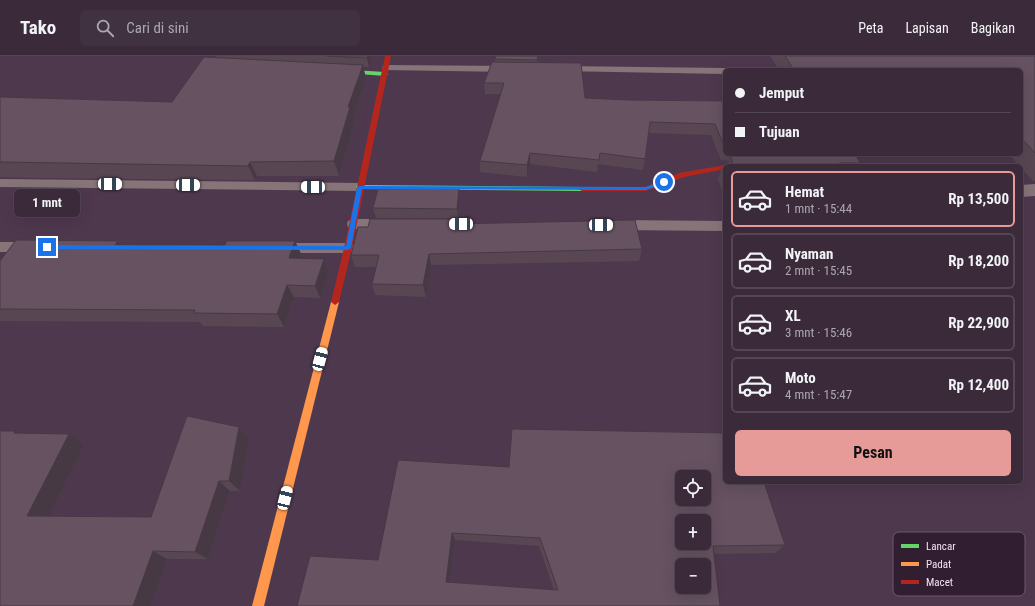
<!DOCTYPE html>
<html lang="id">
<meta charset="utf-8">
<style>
body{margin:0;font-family:"Roboto Condensed",sans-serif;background:#413242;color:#f1f3f6;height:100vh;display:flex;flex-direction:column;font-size:15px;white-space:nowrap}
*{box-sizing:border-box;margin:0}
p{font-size:13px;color:#aba7af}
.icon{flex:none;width:22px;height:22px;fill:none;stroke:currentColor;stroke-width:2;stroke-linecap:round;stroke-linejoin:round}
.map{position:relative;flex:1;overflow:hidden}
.details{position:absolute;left:723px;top:108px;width:300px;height:320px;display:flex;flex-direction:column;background:#3a2a3a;border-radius:6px;box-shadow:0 4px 16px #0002,0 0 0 1px #544654}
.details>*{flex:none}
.top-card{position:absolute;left:723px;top:12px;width:300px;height:88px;border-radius:6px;box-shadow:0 4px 16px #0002,0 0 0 1px #544654;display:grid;align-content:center;height:88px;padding:0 12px;background:#3a2a3a}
.fabs{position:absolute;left:675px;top:414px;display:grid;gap:8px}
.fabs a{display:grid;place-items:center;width:36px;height:36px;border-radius:6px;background:#3a2a3a;box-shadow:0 4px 16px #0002,0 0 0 1px #544654;font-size:20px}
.end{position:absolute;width:18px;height:18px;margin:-9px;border:5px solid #1a73e8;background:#fff;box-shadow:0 0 0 2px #fff}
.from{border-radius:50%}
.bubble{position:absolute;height:28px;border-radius:6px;background:#3a2a3a;box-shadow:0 4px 16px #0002,0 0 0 1px #544654;font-size:13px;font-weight:700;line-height:28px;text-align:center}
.car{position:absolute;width:12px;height:24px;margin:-12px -6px;border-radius:5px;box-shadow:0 0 3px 1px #0007;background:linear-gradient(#fff 24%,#345 0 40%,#fff 0 76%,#345 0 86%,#fff 0)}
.top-card b{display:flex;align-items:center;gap:14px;height:38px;font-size:15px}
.top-card b+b{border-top:1px solid #544654}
.top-card i{width:10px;height:10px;background:#f1f3f6}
ul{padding:7px 0 0;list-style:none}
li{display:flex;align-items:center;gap:12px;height:56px;margin:0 8px 6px;padding:0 4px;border:2px solid #544654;border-radius:6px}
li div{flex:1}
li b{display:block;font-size:15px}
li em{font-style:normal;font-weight:700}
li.active{border-color:#e69b98}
li>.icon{width:36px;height:36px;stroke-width:1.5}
.action{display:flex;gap:8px;margin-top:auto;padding:8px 12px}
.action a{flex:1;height:46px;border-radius:6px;background:#e69b98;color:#111;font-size:16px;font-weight:700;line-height:46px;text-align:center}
header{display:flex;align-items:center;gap:24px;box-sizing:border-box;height:56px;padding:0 20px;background:#3a2a3a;border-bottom:1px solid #544654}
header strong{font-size:19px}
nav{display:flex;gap:22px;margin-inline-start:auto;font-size:14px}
.search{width:280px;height:36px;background:#413242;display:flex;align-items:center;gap:10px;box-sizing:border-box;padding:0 14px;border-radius:6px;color:#aba7af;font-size:15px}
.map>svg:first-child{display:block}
</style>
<header>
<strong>Tako</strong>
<div class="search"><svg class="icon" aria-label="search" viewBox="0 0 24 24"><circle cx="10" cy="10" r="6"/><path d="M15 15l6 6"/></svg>Cari di sini</div>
<nav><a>Peta</a><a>Lapisan</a><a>Bagikan</a></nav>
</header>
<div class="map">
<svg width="1035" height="550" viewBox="0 0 1035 550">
<rect width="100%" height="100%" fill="#4e384e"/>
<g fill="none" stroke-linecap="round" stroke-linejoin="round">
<path fill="#867478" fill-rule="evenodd" d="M 387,9 L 510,10 L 515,13 L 510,16 L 383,14 L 382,12 L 383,10 Z
M 562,10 L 725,12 L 729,14 L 725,14 L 725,18 L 558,15 L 557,13 Z
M 0,123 L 360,127 L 366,131 L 360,135 L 0,131 Z
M 353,163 L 390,163 L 395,165 L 396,168 L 395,171 L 390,173 L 353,173 L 348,171 L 347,168 L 348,165 Z
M 616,164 L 725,165 L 725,175 L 616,174 L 611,172 L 610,169 L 611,166 Z
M 0,186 L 31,186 L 36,188 L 38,191 L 36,194 L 31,196 L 0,196 Z
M 277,187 L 348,187 L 353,189 L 355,192 L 353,195 L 348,197 L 277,197 L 272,195 L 270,192 L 272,189 Z"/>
<path fill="#867478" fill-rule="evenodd" d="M 1035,128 L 1035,140 L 1021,141 L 1021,129 Z"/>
<path fill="#63d668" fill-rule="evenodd" d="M 335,13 L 385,16 L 388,18 L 385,20 L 333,16 L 332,15 Z
M 357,129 L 582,131 L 586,133 L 582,135 L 360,133 L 356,131 Z"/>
<path fill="#ff974d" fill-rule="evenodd" d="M 335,243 L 339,246 L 264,550 L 252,550 L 331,246 Z"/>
<path fill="#b3261e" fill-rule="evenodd" d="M 385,0 L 391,0 L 352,192 L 339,246 L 335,249 L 331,246 L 344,192 Z
M 725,109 L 728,110 L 725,110 L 725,113 L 684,121 L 646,135 L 582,135 L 578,133 L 582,131 L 645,131 L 679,117 Z"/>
</g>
<path fill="#584753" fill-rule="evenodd" d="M 216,0 L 372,0 L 369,11 L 363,11 L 366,23 L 353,62 L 354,66 L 339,120 L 257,120 L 255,124 L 38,122 L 0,121 L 0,41 L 172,46 L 216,2 Z
M 539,0 L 538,6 L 585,42 L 628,44 L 725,45 L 725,98 L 855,98 L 860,107 L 859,110 L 727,110 L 729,105 L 721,104 L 711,79 L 649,77 L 645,103 L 643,114 L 598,108 L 597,116 L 530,108 L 527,121 L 480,116 L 480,105 L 501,38 L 485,38 L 484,27 L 495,6 L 495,3 Z
M 770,0 L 1035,0 L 1035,125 L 1033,125 L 1021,112 L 1021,110 L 1019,110 L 1009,98 L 1021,98 L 1021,14 L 779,14 Z
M 722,112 L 725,112 L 725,144 L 718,123 Z
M 459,132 L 460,142 L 458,162 L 376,162 L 373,152 Z
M 456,168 L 642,193 L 639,205 L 431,209 L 426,241 L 375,239 L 372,228 L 376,211 L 355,211 L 351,199 Z
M 118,185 L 122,189 L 225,189 L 295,185 L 301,198 L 299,203 L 324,203 L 329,216 L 320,242 L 294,241 L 284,271 L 203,270 L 200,266 L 0,265 L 0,205 Z
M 239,371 L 249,382 L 240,435 L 230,435 L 208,503 L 167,503 L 0,550 L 19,377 L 84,389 L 49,460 L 151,461 Z
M 509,411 L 785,489 L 775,497 L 714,498 L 720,550 L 297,550 L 378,504 ZM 455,484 L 539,490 L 554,534 L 450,526 Z"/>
<path fill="#473944" d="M 368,0 L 372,0 L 369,11 L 367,2 Z
M 538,0 L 539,0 L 537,9 L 537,4 Z
M 363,9 L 366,23 L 353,62 L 354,66 L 339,120 L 334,105 L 348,51 Z
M 530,97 L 530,108 L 527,121 L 527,109 Z
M 250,106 L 257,120 L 255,124 L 248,110 Z
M 459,132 L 460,142 L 458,162 L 457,153 Z
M 118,185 L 129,198 L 115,189 Z
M 295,185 L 301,198 L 295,215 L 289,202 Z
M 429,198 L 431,209 L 426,241 L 423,229 Z
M 324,203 L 329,216 L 320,242 L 315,230 Z
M 287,229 L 294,241 L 284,271 L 277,258 Z
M 239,371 L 249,382 L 240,435 L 229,425 Z
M 15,375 L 32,385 L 14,377 Z
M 69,378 L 84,389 L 45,468 L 27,460 Z
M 219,425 L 230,435 L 208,503 L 195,496 Z
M 452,477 L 455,484 L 449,532 L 446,526 Z
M 153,495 L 167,503 L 150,550 L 133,550 Z"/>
<path fill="#665261" stroke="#473944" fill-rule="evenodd" d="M 327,0 L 368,0 L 367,2 Z
M 496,0 L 538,0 L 537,4 L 495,3 Z
M 785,0 L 1035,0 L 1035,97 L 1021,82 L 1021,14 L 794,14 Z
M 204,1 L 363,9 L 348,51 L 350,51 L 334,105 L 250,106 L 248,110 L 0,106 L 0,41 L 172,46 Z
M 492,6 L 581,7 L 585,42 L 628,44 L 725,45 L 725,92 L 715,68 L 650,66 L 645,103 L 600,97 L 599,104 L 530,97 L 527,109 L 480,105 L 504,27 L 484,27 Z
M 738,98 L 855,98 L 860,107 L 839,107 L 841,110 L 733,110 L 731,100 L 737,100 Z
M 722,112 L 725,112 L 725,121 Z
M 459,132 L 457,153 L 373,152 L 378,133 Z
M 370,163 L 456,163 L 455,168 L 635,164 L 642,193 L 429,198 L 423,229 L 372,228 L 379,199 L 351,199 L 358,171 L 368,171 Z
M 16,184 L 118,185 L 115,189 L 225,189 L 226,185 L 295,185 L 289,202 L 324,203 L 315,230 L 287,229 L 277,258 L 194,257 L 195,254 L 0,253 L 0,205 Z
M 187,360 L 239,371 L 229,425 L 219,425 L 195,496 L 153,495 L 133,550 L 0,550 L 0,375 L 15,375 L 14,377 L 69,378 L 27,460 L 151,461 Z
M 512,373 L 725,377 L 725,426 L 764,426 L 785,489 L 713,490 L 720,550 L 297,550 L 310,500 L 378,504 L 398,404 L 509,411 ZM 682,421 L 704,421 L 704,443 L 682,443 ZM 682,465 L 704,465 L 704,487 L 682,487 ZM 452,477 L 540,482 L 558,534 L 446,526 ZM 682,509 L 704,509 L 704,531 L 682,531 Z"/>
<path fill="#1a73e8" d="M 664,124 L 666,127 L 646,134 L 362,133 L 351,192 L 348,194 L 47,193 L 44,191 L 47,189 L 346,190 L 357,131 L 360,130 L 646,131 Z"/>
<rect x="893" y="476" width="132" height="64" rx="6" fill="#311f31" stroke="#6d596c" stroke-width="1"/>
<rect x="901" y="488" width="18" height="4" fill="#63d668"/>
<rect x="901" y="506" width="18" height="4" fill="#ff974d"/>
<rect x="901" y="524" width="18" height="4" fill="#b3261e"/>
<g font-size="11" fill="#f8e0f7">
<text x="926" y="494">Lancar</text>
<text x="926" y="512">Padat</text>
<text x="926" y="530">Macet</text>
</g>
</svg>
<div class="fabs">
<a><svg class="icon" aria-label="locate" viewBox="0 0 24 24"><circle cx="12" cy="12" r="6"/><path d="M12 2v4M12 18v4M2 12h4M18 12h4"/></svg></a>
<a>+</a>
<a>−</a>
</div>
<i class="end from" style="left:664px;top:126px"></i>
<i class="end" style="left:47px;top:191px"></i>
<div class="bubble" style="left:14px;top:133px;width:66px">1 mnt</div>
<i class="car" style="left:110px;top:128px;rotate:91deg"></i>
<i class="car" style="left:188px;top:129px;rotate:91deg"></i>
<i class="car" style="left:313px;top:131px;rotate:271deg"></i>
<i class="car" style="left:461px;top:168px;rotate:270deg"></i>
<i class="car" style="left:601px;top:169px;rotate:90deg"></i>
<i class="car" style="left:320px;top:303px;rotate:15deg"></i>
<i class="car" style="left:285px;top:442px;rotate:14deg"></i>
<div class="top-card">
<b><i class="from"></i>Jemput</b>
<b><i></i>Tujuan</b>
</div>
<section class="details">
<ul>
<li class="active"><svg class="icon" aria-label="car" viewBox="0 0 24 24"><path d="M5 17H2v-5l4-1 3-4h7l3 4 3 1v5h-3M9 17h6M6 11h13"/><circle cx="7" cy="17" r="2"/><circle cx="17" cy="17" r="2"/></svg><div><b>Hemat</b><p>1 mnt · 15:44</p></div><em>Rp 13,500</em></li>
<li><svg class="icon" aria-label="car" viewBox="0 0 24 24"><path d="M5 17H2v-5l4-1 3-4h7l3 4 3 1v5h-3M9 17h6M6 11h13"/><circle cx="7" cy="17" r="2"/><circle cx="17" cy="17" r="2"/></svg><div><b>Nyaman</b><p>2 mnt · 15:45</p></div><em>Rp 18,200</em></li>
<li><svg class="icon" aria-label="car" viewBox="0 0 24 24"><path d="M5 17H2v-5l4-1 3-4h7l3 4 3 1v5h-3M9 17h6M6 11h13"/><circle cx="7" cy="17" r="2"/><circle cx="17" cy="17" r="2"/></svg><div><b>XL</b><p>3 mnt · 15:46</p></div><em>Rp 22,900</em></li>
<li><svg class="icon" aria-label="car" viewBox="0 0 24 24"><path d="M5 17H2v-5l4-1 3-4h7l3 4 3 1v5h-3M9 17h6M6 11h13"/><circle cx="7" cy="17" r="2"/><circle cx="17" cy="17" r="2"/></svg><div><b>Moto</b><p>4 mnt · 15:47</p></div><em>Rp 12,400</em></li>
</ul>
<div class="action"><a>Pesan</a></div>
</section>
</div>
